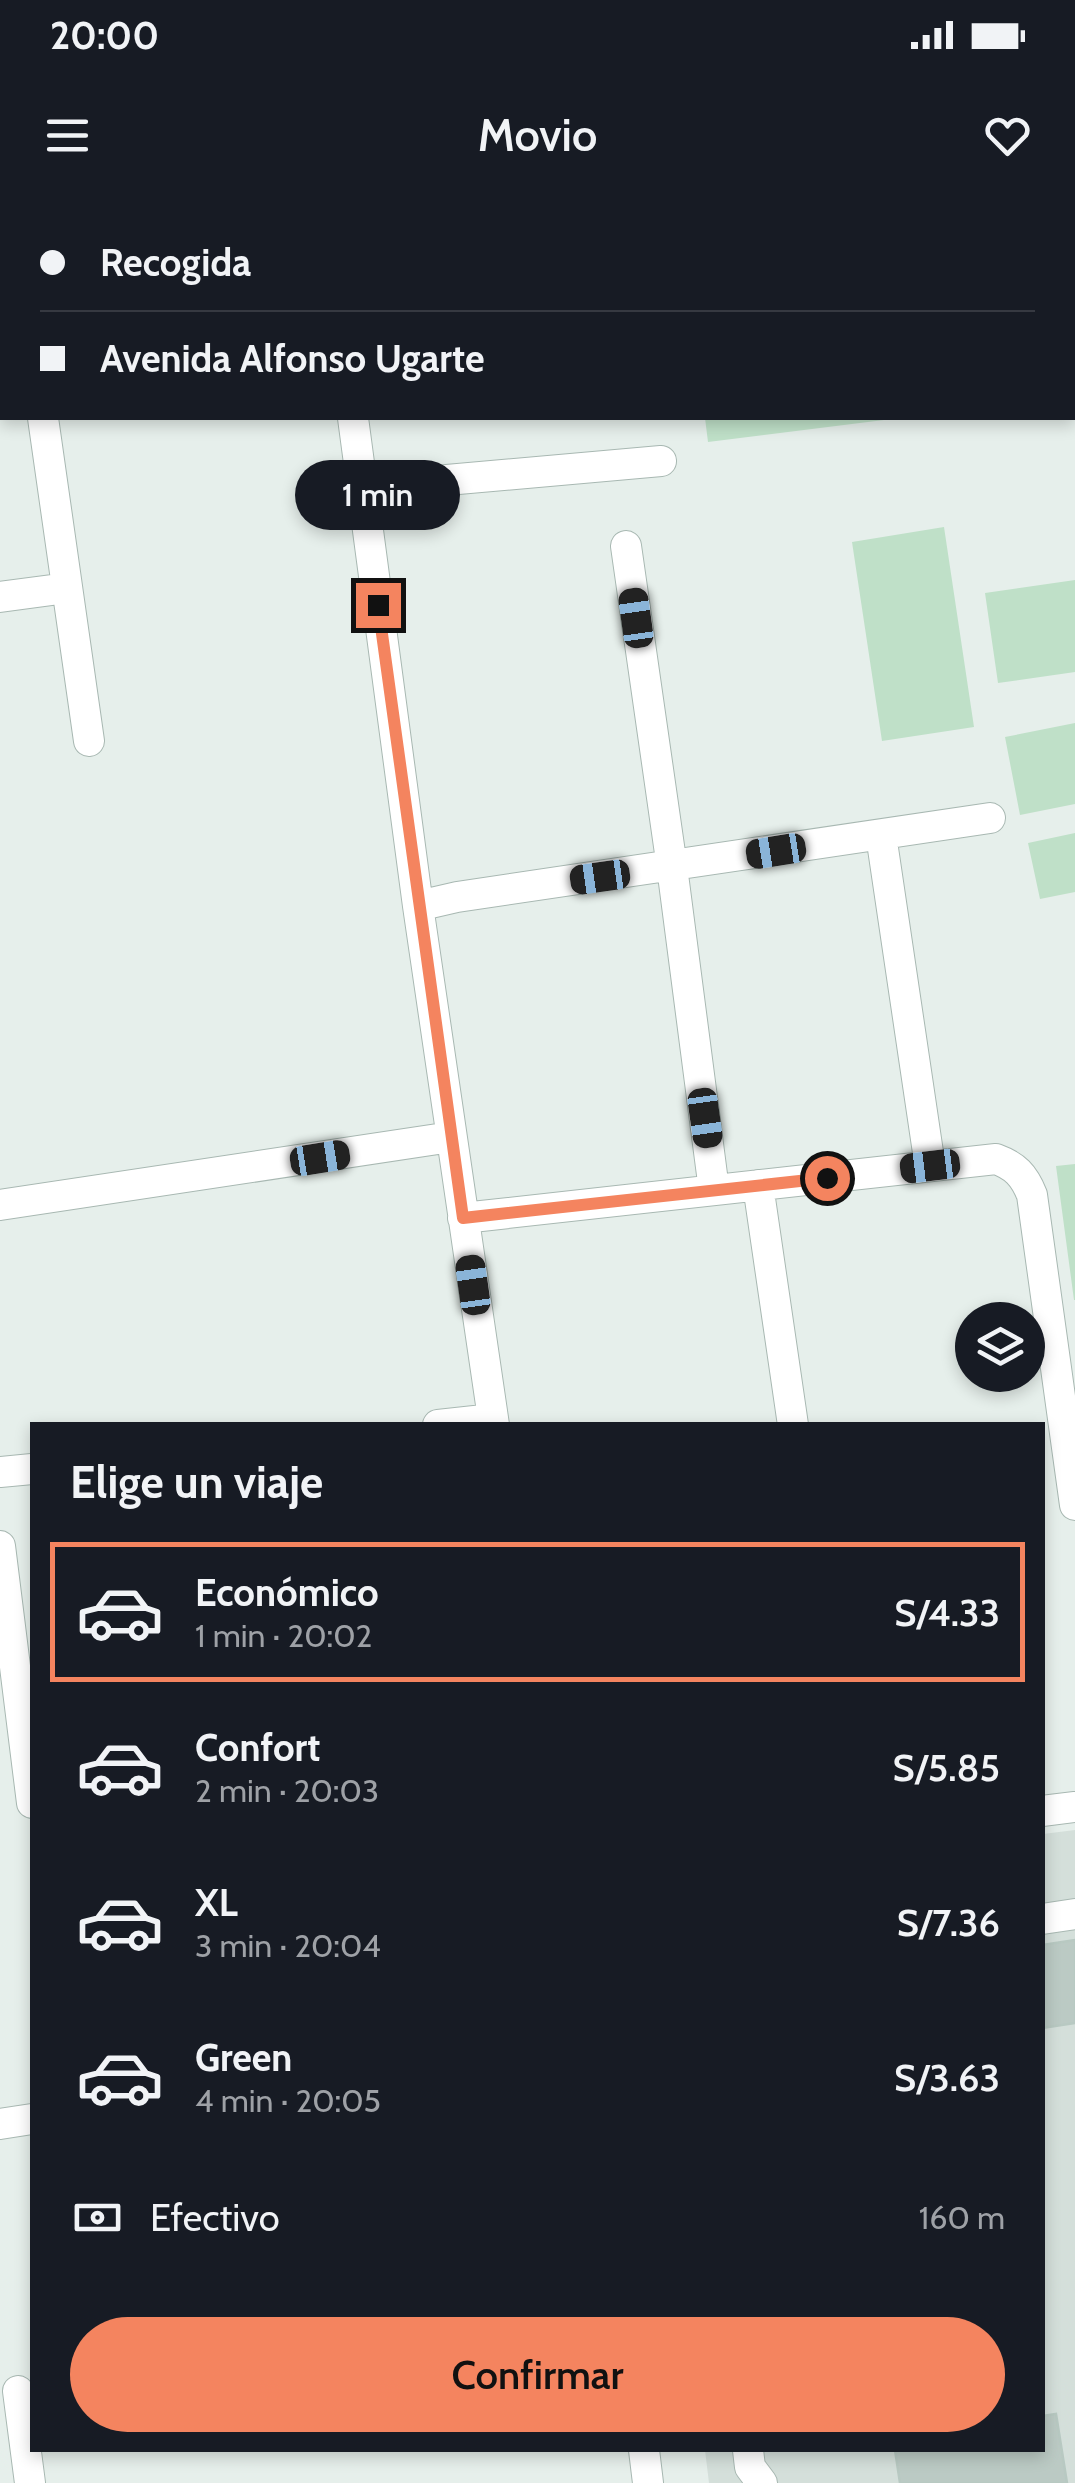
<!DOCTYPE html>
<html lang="es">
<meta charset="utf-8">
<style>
body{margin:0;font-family:Cabin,sans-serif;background:#20242c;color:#f1f3f6;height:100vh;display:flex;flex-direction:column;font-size:38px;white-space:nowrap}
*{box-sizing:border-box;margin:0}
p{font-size:32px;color:#9ea1a6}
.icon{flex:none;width:55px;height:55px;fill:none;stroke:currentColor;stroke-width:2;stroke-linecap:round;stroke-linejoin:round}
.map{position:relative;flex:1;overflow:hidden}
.drawer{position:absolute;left:30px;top:1222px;width:1015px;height:1030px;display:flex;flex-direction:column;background:#171b24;border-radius:0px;box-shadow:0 5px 15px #0003}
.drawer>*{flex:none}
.banner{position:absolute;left:0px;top:0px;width:1075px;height:220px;box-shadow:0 5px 15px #0003;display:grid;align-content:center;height:220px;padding:0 40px;background:#171b24}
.buttons{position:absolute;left:955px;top:1102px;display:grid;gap:20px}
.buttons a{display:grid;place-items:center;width:90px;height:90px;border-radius:50%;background:#171b24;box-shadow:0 5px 15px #0003;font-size:50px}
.end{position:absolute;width:45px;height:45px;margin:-22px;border:12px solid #f4845f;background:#111;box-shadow:0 0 0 5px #111}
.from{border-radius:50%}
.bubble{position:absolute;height:70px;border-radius:35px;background:#171b24;box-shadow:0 5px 15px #0003;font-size:32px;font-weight:600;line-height:70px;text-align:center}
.car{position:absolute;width:30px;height:60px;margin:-30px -15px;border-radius:12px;box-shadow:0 0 8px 2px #0007;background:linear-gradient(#222 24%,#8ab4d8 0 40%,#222 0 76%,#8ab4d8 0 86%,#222 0)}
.banner b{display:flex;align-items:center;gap:35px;height:95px;font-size:38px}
.banner b+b{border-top:2px solid #363941}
.banner i{width:25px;height:25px;background:#f1f3f6}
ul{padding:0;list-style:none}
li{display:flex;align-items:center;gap:30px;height:140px;margin:0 20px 15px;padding:0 20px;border:5px solid transparent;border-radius:0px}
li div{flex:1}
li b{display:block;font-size:38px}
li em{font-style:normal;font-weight:600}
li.on{border-color:#f4845f}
li>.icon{width:90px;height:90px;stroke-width:1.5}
h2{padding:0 40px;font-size:45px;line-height:120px}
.pay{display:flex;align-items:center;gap:25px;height:110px;padding:0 40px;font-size:38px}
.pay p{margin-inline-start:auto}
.primary-button{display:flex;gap:20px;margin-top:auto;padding:20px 40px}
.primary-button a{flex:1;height:115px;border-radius:60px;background:#f4845f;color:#111;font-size:40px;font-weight:600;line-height:115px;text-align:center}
.status{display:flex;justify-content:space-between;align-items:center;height:70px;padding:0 50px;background:#171b24;direction:ltr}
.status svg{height:28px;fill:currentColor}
header{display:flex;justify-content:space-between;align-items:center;height:130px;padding:0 40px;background:#171b24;font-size:45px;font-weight:600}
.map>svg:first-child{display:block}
</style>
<div class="status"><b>20:00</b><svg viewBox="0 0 49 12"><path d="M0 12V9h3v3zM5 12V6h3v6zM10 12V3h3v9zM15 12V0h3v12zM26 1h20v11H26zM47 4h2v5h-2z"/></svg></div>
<header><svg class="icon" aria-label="menu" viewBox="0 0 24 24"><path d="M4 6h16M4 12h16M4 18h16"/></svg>Movio<svg class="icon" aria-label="heart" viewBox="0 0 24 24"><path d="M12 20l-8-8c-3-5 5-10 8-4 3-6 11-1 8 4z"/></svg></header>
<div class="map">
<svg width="1075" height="2283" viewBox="0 0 1075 2283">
<rect width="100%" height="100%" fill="#e6efeb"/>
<path fill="#d4dfda" d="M 1075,1630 L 1075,2283 L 709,2283 L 705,2250 L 1042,2250 L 1043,1634 Z"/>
<path fill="#bfe0c8" d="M 705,218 L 900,218 L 708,242 Z
M 944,327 L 974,527 L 882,541 L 852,342 Z
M 1075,380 L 1075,472 L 998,483 L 985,393 Z
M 1075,523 L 1075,604 L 1020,615 L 1005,537 Z
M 1075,633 L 1075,692 L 1040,699 L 1028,643 Z
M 1075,964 L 1075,1100 L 1074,1100 L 1056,966 Z"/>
<path fill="#bbcac4" stroke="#b8c9c2" stroke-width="2.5" d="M 1075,1740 L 1075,1823 L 1042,1828 L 1042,1745 Z
M 1056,2214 L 1067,2283 L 900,2283 L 895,2250 L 1042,2250 L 1042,2216 Z"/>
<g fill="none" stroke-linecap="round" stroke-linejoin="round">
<g stroke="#a8b8b2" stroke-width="32">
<path id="minor" d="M 12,0 L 12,2
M 324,0 L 324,2
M 0,108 L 2,107
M 43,218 L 89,541
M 353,218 L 418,706 L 494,1225
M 363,292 L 413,283 L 661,261
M 626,346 L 672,667 L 714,990
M 0,397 L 67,388
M 881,635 L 930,966
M 418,706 L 457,697 L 990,618
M 758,985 L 793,1225
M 0,1005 L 451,937
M 463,1018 L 996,959 C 1015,966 1024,975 1032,995 L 1075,1305
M 438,1225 L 493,1219
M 0,1272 L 32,1269
M 0,1346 L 32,1603
M 1042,1611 L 1075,1607
M 1042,1719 L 1075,1714
M 0,1924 L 32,1919
M 18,2191 L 30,2283
M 644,2250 L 648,2283
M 748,2250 L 750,2267 L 762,2283"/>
</g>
<use href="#minor" stroke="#fff" stroke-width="30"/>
</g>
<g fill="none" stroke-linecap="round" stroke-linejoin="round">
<path stroke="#f4845f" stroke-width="12" d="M 378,405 L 463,1018 L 827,978"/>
</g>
</svg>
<div class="buttons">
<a><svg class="icon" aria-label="layers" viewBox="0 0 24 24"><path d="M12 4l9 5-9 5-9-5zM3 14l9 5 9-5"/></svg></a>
</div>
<i class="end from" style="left:827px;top:978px"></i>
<i class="end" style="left:378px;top:405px"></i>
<div class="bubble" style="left:295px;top:260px;width:165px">1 min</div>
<i class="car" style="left:636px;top:418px;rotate:352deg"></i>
<i class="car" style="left:776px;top:651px;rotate:261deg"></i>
<i class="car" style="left:600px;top:677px;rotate:262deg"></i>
<i class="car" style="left:705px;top:918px;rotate:172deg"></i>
<i class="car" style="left:320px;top:958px;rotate:81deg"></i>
<i class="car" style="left:930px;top:966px;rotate:263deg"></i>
<i class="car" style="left:473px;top:1085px;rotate:352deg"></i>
<div class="banner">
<b><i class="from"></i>Recogida</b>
<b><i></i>Avenida Alfonso Ugarte</b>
</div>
<section class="drawer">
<h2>Elige un viaje</h2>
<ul>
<li class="on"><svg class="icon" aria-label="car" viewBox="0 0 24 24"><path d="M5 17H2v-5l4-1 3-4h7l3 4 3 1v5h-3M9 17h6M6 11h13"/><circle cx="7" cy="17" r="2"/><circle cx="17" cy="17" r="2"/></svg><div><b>Económico</b><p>1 min · 20:02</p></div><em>S/4.33</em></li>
<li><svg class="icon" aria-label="car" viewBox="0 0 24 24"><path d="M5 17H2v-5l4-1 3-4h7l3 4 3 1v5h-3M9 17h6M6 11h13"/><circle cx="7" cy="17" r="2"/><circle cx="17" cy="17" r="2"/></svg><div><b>Confort</b><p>2 min · 20:03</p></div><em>S/5.85</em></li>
<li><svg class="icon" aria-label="car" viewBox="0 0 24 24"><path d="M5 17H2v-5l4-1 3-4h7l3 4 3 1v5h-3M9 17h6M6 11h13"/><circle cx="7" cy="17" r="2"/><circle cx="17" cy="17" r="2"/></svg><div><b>XL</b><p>3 min · 20:04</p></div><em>S/7.36</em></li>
<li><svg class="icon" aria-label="car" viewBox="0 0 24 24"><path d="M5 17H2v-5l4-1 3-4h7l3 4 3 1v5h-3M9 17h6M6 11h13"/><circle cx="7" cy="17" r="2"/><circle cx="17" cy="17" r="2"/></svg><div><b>Green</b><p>4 min · 20:05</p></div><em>S/3.63</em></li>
</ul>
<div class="pay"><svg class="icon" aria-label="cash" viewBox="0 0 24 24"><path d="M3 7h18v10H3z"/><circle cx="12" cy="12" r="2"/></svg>Efectivo<p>160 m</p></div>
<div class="primary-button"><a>Confirmar</a></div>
</section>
</div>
